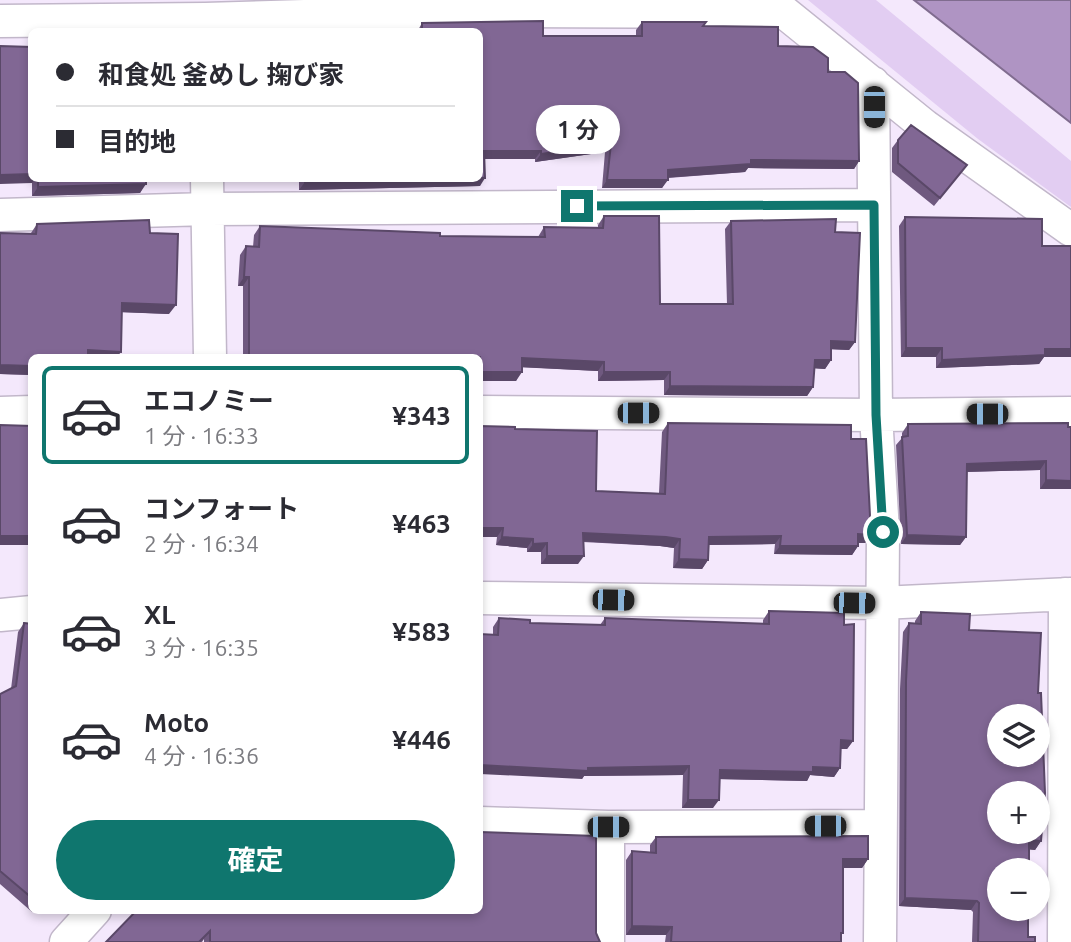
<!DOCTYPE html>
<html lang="ja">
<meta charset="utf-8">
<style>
body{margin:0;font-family:Ubuntu,"Noto Sans JP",sans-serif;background:#f2f2f3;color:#2b2b33;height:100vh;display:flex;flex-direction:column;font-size:26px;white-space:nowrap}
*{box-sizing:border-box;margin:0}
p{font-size:23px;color:#7c7c81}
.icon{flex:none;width:38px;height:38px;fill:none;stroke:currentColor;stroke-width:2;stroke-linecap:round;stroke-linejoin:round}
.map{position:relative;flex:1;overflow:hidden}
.panel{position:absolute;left:28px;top:354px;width:455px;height:560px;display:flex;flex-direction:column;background:#fff;border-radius:10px;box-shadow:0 4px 10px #0003}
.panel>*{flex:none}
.guide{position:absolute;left:28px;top:28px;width:455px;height:154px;border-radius:10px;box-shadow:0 4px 10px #0003;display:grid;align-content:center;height:154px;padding:0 28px;background:#fff}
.fabs{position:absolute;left:987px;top:704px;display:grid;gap:14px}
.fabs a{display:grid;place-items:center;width:63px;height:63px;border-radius:50%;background:#fff;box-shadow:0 4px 10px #0003;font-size:35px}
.end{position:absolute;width:32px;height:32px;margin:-16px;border:9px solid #0f766e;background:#fff;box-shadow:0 0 0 4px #fff}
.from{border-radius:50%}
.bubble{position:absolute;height:49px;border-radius:24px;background:#fff;box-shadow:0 4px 10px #0003;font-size:23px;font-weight:700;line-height:49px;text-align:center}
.car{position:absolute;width:21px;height:42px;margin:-21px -10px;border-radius:9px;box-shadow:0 0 5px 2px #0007;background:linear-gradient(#222 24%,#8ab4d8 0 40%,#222 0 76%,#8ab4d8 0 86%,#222 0)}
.guide b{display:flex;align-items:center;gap:24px;height:66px;font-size:26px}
.guide b+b{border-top:2px solid #e1e1e2}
.guide i{width:18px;height:18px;background:#2b2b33}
ul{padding:12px 0 0;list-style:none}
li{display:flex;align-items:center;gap:21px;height:98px;margin:0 14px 10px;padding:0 14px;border:4px solid transparent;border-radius:10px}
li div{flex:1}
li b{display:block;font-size:26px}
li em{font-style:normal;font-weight:700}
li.on{border-color:#0f766e}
li>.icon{width:63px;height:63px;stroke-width:1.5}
.button{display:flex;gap:14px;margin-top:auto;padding:14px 28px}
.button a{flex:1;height:80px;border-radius:42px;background:#0f766e;color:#fff;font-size:28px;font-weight:700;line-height:80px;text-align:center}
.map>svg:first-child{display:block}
</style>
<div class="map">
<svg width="1071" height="942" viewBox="0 0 1071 942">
<rect width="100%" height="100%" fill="#f4e8fc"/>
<path fill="#e2cdf2" d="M 808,0 L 876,0 L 1071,161 L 1071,207 L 978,139 Z"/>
<path fill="#af94c3" stroke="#806c8f" stroke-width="2" d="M 914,0 L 1071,0 L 1071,123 Z"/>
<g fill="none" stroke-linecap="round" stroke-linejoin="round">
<g stroke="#c2b7ca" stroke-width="35">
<path id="street" d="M 769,0 L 925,126 L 1071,230
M 0,21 L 205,19 L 470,11 L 783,12
M 873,83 L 876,415 L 883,532 L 880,942
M 207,178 L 210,357
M 0,215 L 208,209 L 874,205
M 480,412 L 876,415 L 1071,413
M 0,413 L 32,412
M 480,598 L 881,603 L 1071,594
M 0,615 L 32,612
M 480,823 L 608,827 L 879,826
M 66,942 L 95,910
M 608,942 L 608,827
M 1064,942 L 1065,594"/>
</g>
<use href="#street" stroke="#fff" stroke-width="32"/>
</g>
<path fill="#6f597f" d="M 642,22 L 703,26 L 778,46 L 828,72 L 859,161 L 854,169 L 748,168 L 745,172 L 668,178 L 662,188 L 602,188 L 605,152 L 535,162 L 535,159 L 485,159 L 480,186 L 299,190 L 299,178 L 480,178 L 480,32 L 417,32 L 422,23 L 543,36 L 636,36 L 636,30 Z
M 898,140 L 967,165 L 934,206 L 892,172 L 892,148 Z
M 32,178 L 184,178 L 183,180 L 146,181 L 140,193 L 32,196 Z
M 604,216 L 660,304 L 727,304 L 725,229 L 731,221 L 835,232 L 855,342 L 849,350 L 831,349 L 831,360 L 825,369 L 814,368 L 813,387 L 807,396 L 664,395 L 664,380 L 598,381 L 598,371 L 522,367 L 516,381 L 480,357 L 243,357 L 243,286 L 238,286 L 240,255 L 246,246 L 253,247 L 254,235 L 260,226 L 440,236 L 538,237 L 544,227 L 598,228 L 598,225 Z
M 905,217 L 1042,246 L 1071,246 L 1071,357 L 1044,357 L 1039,364 L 936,368 L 936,357 L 901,357 L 899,226 Z
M 37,224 L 150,233 L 169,314 L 122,312 L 32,357 L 32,375 L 0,374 L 31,233 Z
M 668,423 L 851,439 L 871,535 L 865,543 L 858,543 L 858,546 L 852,555 L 774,554 L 775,544 L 709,545 L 708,560 L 702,569 L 673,568 L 674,548 L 660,546 L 583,542 L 578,564 L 541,564 L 541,552 L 527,552 L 527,548 L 496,545 L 497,537 L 480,537 L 480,426 L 515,429 L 596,491 L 659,493 L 662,432 Z
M 1068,423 L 1071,489 L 1040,489 L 1040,470 L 967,472 L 966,537 L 960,545 L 901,544 L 896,445 L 902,438 L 902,433 L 908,424 Z
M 769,611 L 844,625 L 853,741 L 847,749 L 840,749 L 840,768 L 834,777 L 810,775 L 807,781 L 720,779 L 713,808 L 682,808 L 683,775 L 584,776 L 582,779 L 493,635 L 493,627 L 499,618 L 530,623 L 600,625 L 605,618 L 763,624 L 763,620 Z
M 921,612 L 969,630 L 1038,693 L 1041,841 L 1035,850 L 1029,849 L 1028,937 L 1035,942 L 972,942 L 973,912 L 971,910 L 899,906 L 900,689 L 903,632 L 909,623 L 915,624 L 915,621 Z
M 24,623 L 32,624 L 32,910 L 33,910 L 32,912 L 0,884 L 0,694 L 11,689 L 18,632 Z
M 656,837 L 868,859 L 862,868 L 843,868 L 841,942 L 665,942 L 666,935 L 626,935 L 626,860 L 632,851 L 650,852 L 650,845 Z
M 137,910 L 596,933 L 600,942 L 204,942 L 204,939 L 202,942 L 106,942 Z"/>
<path fill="#5a4868" d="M 611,144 L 605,152 L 535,162 L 541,154 Z
M 484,151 L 541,151 L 535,159 L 480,159 Z
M 751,160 L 859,161 L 854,169 L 748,168 L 745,172 L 662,178 L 668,170 Z
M 32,174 L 32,178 L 35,178 L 32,183 L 0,184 L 0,175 Z
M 141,178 L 184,178 L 183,180 L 139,181 Z
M 454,178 L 485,178 L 480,186 L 299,190 L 305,182 Z
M 607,180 L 668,180 L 662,188 L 602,188 Z
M 146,184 L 140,193 L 32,196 L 38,187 Z
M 244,277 L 249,277 L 243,286 L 238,286 Z
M 122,303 L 176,305 L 169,314 L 116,312 Z
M 831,341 L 855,342 L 849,350 L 825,349 Z
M 906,348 L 942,348 L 936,357 L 901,357 Z
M 1045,349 L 1071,349 L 1071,357 L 1044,357 L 1039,364 L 936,368 L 942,360 Z
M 88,350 L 121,352 L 117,357 L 83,357 Z
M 522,358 L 604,362 L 598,371 L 516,367 Z
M 815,360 L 831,360 L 825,369 L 809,368 Z
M 0,365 L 32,366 L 32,375 L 0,374 Z
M 480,372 L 522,372 L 516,381 L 480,381 Z
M 604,372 L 670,372 L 664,380 L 598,381 Z
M 670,386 L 813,387 L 807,396 L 664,395 Z
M 1046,461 L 1040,470 L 961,472 L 967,464 Z
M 1046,480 L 1071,481 L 1071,489 L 1040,489 Z
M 480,528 L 503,528 L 497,537 L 480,537 Z
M 583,533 L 666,537 L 680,539 L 674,548 L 660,546 L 577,541 Z
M 858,534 L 871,535 L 865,543 L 852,543 Z
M 907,535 L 966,537 L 960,545 L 901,544 Z
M 0,536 L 32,536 L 32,545 L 0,545 Z
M 781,536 L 775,544 L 703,545 L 709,537 Z
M 502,537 L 533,539 L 527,548 L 496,545 Z
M 547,543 L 541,552 L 527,552 L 533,544 Z
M 780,546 L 858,546 L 852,555 L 774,554 Z
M 547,556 L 584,556 L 578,564 L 541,564 Z
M 679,559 L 708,560 L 702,569 L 673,568 Z
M 841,740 L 853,741 L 847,749 L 835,749 Z
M 480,765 L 588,768 L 689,766 L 683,775 L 584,776 L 582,779 L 480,774 Z
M 813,767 L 840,768 L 834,777 L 810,775 L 807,781 L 714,779 L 720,770 Z
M 688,800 L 719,800 L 713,808 L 682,808 Z
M 1029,840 L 1041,841 L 1035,850 L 1023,849 Z
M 843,859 L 868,859 L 862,868 L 837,868 Z
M 905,898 L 977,901 L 971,910 L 899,906 Z
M 632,926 L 672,927 L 666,935 L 626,935 Z"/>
<path fill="#816794" stroke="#5a4868" stroke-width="2" fill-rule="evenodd" d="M 543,21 L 543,36 L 642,36 L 642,22 L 706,22 L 703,26 L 778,27 L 778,46 L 813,47 L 828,58 L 828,72 L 845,72 L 858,83 L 859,161 L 751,160 L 751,164 L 668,170 L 668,180 L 607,180 L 611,144 L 541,154 L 541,151 L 484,151 L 485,178 L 480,178 L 480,32 L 422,32 L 422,23 Z
M 0,46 L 32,47 L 32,174 L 0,175 Z
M 911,125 L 967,165 L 940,198 L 898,163 L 898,140 Z
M 38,178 L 146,178 L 146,184 L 38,187 Z
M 305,178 L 454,178 L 305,182 Z
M 604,216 L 659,216 L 660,304 L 733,304 L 731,221 L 836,219 L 835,232 L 860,233 L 855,342 L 831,341 L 831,360 L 815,360 L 813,387 L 670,386 L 670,372 L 604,372 L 604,362 L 522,358 L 522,372 L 480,372 L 480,357 L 249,357 L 249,277 L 244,277 L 246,246 L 259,247 L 260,226 L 440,233 L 440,236 L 545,237 L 544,227 L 603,228 Z
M 905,217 L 1042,219 L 1042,246 L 1071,246 L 1071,349 L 1045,349 L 1045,355 L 942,360 L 942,348 L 906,348 Z
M 149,220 L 150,233 L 178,234 L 176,305 L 122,303 L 121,352 L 88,350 L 88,357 L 32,357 L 32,366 L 0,365 L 0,233 L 36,234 L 37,224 Z
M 668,423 L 851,425 L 851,439 L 866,439 L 871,535 L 858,534 L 858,546 L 780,546 L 781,536 L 709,537 L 708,560 L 679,559 L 680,539 L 666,537 L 583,533 L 584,556 L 547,556 L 547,543 L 533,544 L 533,539 L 502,537 L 503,528 L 480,528 L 480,426 L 515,427 L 515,429 L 597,431 L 596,491 L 665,494 Z
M 1068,423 L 1068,427 L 1071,427 L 1071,481 L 1046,480 L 1046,461 L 967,464 L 966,537 L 907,535 L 902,437 L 908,436 L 908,424 Z
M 0,425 L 32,426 L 32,536 L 0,536 Z
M 769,611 L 844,613 L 844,625 L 854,624 L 853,741 L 841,740 L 840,768 L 813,767 L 813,772 L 720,770 L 719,800 L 688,800 L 689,766 L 588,768 L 588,771 L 480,765 L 480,634 L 498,635 L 499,618 L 530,620 L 530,623 L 605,625 L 605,618 L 769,624 Z
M 921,612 L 970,614 L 969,630 L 1041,633 L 1038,693 L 1041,693 L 1045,793 L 1041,841 L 1029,840 L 1029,870 L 999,870 L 999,908 L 1028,908 L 1028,937 L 1035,937 L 1035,942 L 978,942 L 979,903 L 977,901 L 905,898 L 906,681 L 909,623 L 921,624 ZM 999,716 L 1038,716 L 1038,754 L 999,754 ZM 999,793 L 1038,793 L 1038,831 L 999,831 Z
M 24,623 L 32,624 L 32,898 L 0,871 L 0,694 L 16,686 Z
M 480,832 L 596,836 L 596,933 L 600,942 L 210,942 L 210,931 L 199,942 L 106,942 L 137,910 L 480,910 Z
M 868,836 L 868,859 L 843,859 L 843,933 L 841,933 L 841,942 L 671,942 L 672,927 L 632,926 L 632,851 L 656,853 L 656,837 Z"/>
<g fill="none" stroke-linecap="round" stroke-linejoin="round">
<path stroke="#0f766e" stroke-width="9" d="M 577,206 L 874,205 L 876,415 L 883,532"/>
</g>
</svg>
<div class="fabs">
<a><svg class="icon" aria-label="layers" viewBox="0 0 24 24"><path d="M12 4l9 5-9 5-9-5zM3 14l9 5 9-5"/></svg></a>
<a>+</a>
<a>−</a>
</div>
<i class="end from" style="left:883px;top:532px"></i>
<i class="end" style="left:577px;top:206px"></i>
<div class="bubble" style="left:536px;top:105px;width:84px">1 分</div>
<i class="car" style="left:874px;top:107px;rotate:180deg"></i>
<i class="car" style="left:638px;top:413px;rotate:90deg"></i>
<i class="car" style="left:987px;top:414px;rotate:270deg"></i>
<i class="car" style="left:613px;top:600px;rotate:91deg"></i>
<i class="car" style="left:854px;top:603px;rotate:91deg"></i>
<i class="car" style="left:825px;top:826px;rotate:270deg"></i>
<i class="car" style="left:608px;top:827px;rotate:90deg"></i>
<div class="guide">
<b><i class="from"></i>和食処 釜めし 掬び家</b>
<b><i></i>目的地</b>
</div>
<section class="panel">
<ul>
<li class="on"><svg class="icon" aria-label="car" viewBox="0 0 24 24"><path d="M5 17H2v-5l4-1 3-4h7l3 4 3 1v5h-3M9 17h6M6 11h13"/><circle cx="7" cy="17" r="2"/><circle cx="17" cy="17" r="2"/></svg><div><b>エコノミー</b><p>1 分 · 16:33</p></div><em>¥343</em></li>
<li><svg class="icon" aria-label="car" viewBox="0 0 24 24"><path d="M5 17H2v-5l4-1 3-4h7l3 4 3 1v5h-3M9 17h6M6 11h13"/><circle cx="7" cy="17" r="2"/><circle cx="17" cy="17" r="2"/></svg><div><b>コンフォート</b><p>2 分 · 16:34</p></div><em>¥463</em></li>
<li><svg class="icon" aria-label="car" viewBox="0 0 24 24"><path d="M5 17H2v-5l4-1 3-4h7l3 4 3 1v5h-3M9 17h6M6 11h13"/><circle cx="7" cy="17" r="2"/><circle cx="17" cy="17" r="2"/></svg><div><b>XL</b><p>3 分 · 16:35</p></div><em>¥583</em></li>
<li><svg class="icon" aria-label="car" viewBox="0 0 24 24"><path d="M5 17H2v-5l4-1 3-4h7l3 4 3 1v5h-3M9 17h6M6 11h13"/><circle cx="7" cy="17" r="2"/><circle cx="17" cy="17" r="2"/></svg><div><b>Moto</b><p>4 分 · 16:36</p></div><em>¥446</em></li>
</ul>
<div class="button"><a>確定</a></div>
</section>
</div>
